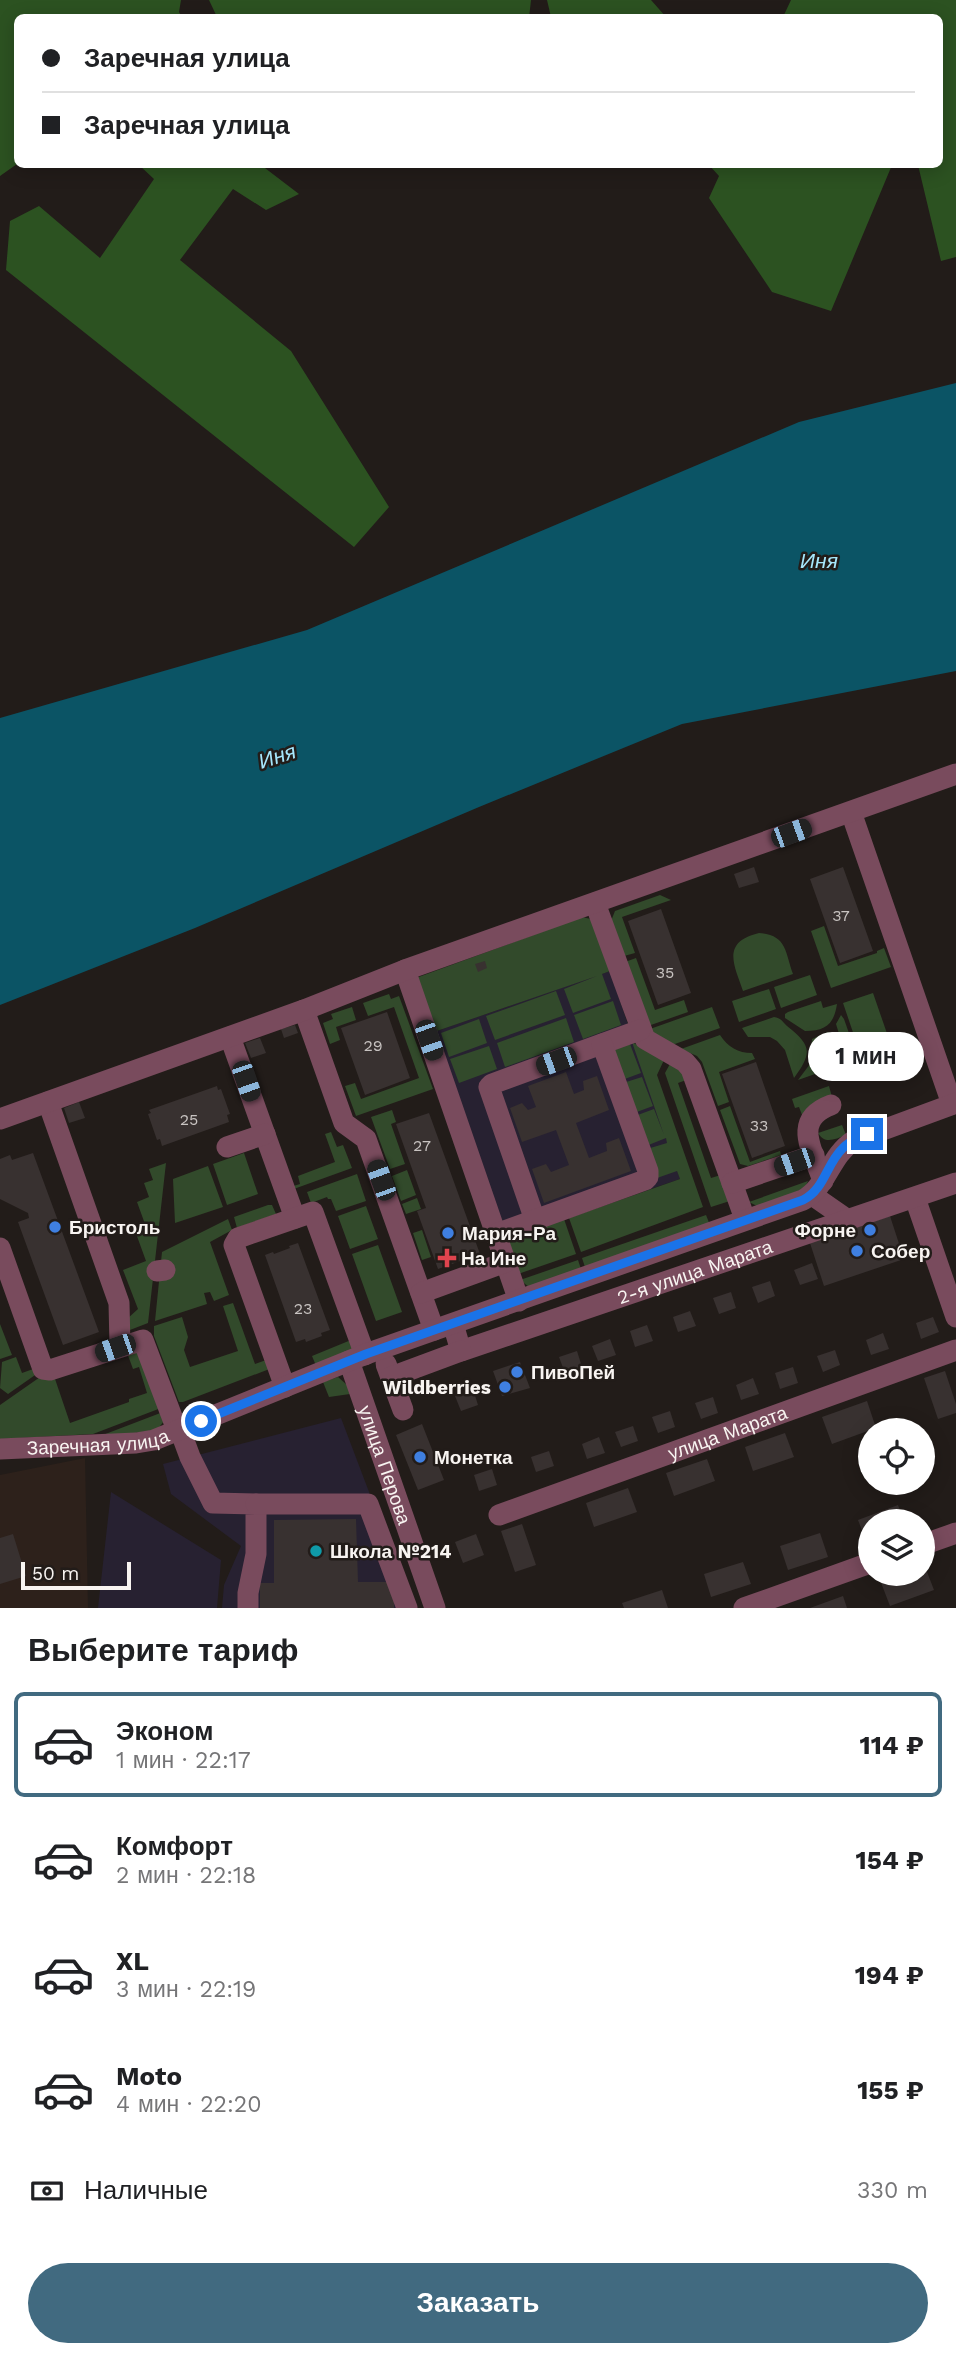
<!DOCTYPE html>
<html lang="ru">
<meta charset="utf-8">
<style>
body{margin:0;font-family:"Work Sans",sans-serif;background:#f6f6f6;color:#202124;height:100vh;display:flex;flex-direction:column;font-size:26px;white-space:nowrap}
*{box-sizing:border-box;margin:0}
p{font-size:23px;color:#757577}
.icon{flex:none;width:38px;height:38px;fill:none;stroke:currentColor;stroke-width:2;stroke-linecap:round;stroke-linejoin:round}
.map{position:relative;height:1608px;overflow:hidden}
.details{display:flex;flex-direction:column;background:#fff;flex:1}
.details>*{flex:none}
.top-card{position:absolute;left:14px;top:14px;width:929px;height:154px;border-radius:10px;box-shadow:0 4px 18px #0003;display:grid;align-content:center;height:154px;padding:0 28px;background:#fff}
.controls{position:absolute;left:858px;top:1418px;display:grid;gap:14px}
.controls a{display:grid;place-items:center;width:77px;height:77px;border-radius:50%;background:#fff;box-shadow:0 4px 18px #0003;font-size:35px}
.scale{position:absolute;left:21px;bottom:18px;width:110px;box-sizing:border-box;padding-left:7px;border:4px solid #f8f4f1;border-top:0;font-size:19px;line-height:24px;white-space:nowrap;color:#f8f4f1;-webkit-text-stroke:5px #221c19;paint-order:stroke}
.end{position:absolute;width:32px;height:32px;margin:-16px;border:9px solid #1a73e8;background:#fff;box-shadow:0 0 0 4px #fff}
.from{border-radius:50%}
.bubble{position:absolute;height:49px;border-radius:24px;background:#fff;box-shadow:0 4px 18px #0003;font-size:23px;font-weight:700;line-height:49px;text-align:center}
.car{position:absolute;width:21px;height:42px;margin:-21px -10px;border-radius:9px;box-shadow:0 0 5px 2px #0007;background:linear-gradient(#222 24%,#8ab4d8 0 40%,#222 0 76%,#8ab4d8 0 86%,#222 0)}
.top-card b{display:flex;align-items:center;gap:24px;height:66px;font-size:26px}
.top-card b+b{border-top:2px solid #e0e0e0}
.top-card i{width:18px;height:18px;background:#202124}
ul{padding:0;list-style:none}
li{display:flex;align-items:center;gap:21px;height:105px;margin:0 14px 10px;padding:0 14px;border:4px solid transparent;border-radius:10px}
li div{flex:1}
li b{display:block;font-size:26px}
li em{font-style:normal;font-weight:700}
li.selected{border-color:#416a80}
li>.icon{width:63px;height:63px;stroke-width:1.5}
h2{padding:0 28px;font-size:32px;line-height:84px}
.pay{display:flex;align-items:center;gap:18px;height:77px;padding:0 28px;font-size:26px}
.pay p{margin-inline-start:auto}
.primary-button{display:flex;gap:14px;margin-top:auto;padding:14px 28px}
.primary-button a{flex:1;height:80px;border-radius:42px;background:#416a80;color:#fff;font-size:28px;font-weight:700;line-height:80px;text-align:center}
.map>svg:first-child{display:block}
</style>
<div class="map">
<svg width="956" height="1608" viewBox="0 0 956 1608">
<rect width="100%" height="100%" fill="#221c19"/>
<path fill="#2d211b" d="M 85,1458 L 88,1608 L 0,1608 L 0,1475 Z"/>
<path fill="#272131" d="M 610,971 L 680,1179 L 506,1239 L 431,1033 Z
M 341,1418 L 413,1608 L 222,1608 L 224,1585 L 241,1546 L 171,1494 L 163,1464 Z
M 111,1492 L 221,1560 L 217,1608 L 98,1608 Z"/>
<path fill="#324a2b" d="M 660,895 L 671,900 L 622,917 L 635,953 L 624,956 L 611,921 L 615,911 Z
M 582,917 L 591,919 L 610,971 L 602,974 L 611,999 L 573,1013 L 564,989 L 597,976 L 431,1033 L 416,978 Z
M 824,926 L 838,966 L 877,953 L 877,951 L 884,948 L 891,967 L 831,988 L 811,931 Z
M 759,933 C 787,935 785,952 793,974 L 743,991 C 734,965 721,942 759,933 Z
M 636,958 L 655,1010 L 684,1000 L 688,1012 L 648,1026 L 625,962 Z
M 810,975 L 817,995 L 781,1008 L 774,987 Z
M 769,989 L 776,1009 L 739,1022 L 732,1001 Z
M 556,991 L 565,1015 L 495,1040 L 486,1016 Z
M 873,993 L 891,1045 L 861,1056 L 843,1003 Z
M 389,994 L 391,999 L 399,996 L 433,1089 L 356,1116 L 345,1086 L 355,1083 L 361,1099 L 419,1078 L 394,1007 L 368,1016 L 363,1003 Z
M 613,1001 L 621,1025 L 583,1039 L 574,1015 Z
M 821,1001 L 823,1008 L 837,1004 C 834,1024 826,1031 805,1031 L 785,1018 L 785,1014 L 788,1012 Z
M 352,1007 L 356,1020 L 336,1027 L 340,1040 L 330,1044 L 323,1023 L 333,1019 L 331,1014 Z
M 712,1007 L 720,1028 L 672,1045 L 652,1035 L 650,1029 Z
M 841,1015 L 844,1019 L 858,1059 L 798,1080 L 810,1064 L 827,1058 L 837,1049 L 840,1037 L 836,1024 Z
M 774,1017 C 781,1018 782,1021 787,1026 C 811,1045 813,1052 794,1078 L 785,1050 L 777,1041 L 770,1037 L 748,1037 L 742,1028 Z
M 566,1018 L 574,1042 L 505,1067 L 497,1043 Z
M 479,1019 L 487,1043 L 449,1057 L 441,1033 Z
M 828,1032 L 834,1035 C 834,1046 826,1055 815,1055 L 811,1051 L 812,1039 Z
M 720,1035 C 728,1047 738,1053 752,1053 L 755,1059 L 719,1072 L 729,1102 L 718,1106 L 702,1062 L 697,1056 L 681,1049 Z
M 632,1042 L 664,1060 L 657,1075 L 703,1207 L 581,1252 L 569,1218 L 680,1179 L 677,1171 L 657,1178 L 647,1149 L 667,1143 L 666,1138 L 646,1146 L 635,1116 L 654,1109 L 664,1135 Z
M 630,1044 L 641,1073 L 622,1080 L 611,1051 Z
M 489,1046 L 497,1069 L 459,1083 L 450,1059 Z
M 671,1062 L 689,1079 L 678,1083 L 711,1178 L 724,1174 L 733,1200 L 711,1207 L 665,1073 Z
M 642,1077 L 653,1106 L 634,1113 L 623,1083 Z
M 829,1086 L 832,1097 L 804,1120 L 799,1107 L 795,1108 L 792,1099 Z
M 730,1106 L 750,1162 L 780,1151 L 781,1155 L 748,1166 L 740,1164 L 720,1110 Z
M 392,1110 L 396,1122 L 391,1124 L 405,1164 L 390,1169 L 371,1117 Z
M 842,1125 L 846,1135 C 835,1139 825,1145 818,1133 Z
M 331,1132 L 337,1147 L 343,1145 L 352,1168 L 291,1190 L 290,1187 L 300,1184 L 298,1176 L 335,1162 L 325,1134 Z
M 244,1153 L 258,1194 L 227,1205 L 213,1164 Z
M 166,1163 L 148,1323 L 130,1330 L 127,1319 L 138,1309 L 123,1270 L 146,1261 L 134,1228 L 145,1224 L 137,1202 L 149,1197 L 144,1183 L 153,1180 L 149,1169 Z
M 208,1166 L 223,1207 L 175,1223 L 173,1179 Z
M 407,1170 L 416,1195 L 401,1201 L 392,1176 Z
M 357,1174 L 366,1201 L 336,1211 L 331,1199 L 328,1199 L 327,1197 L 311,1203 L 307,1192 Z
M 808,1181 L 804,1190 L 757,1206 L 749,1202 Z
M 417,1198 L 421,1209 L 406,1214 L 402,1204 Z
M 268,1205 L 272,1205 L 276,1214 L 237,1228 L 234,1217 Z
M 366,1206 L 378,1239 L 350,1249 L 338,1216 Z
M 706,1215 L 710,1225 L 586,1270 L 582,1258 Z
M 228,1219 L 232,1230 L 210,1242 L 229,1295 L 214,1301 L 210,1292 L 204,1293 L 207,1304 L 155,1321 L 162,1252 Z
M 564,1219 L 576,1254 L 518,1274 L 506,1239 Z
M 422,1230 L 431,1257 L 422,1260 L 413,1233 Z
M 378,1245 L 402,1312 L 376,1321 L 352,1254 Z
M 578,1260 L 582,1272 L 529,1287 L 520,1280 Z
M 233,1303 L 255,1364 L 269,1359 L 272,1368 L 183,1402 L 179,1402 L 154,1336 L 154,1326 L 182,1317 L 188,1337 L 184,1350 L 190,1367 L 238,1351 L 223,1306 Z
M 0,1324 L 12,1355 L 0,1359 Z
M 351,1340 L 353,1349 L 317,1368 L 312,1356 Z
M 139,1346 L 161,1408 L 93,1434 L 0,1439 L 0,1405 L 43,1375 L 54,1376 L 70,1423 L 129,1402 L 129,1399 L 147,1393 L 139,1367 L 133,1369 L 126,1350 Z
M 16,1357 L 22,1373 L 36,1368 L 38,1373 L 8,1394 L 0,1388 L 2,1362 Z
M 338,1377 L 347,1385 L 350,1394 L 329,1397 L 323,1382 Z
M 163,1412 L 164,1421 L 157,1430 L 95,1438 Z"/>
<path fill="#2c5221" d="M 0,0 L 181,0 L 179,12 L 182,17 L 18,18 L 17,164 L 0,176 Z
M 209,0 L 531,0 L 529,18 L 217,17 Z
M 547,0 L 651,0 L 666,17 L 551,17 Z
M 791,0 L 956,0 L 956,257 L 941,261 L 918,165 L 940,164 L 940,18 L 783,17 Z
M 139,165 L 261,165 L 299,194 L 266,210 L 233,189 L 180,260 L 291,351 L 389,507 L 354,547 L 6,270 L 10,221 L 39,206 L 100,258 L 154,179 Z
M 709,165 L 892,165 L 831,311 L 772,292 L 709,198 L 719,176 Z"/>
<path fill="#0b5465" d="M 956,383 L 956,671 L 682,724 L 479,807 L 195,928 L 0,1005 L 0,718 L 307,630 L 799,422 Z"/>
<path fill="#383130" d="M 754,867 L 759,882 L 739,888 L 734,874 Z
M 843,867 L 873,951 L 840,963 L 810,879 Z
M 661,909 L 691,993 L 658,1005 L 628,921 Z
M 485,961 L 487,968 L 478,972 L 475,964 Z
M 387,1012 L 410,1078 L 365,1095 L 341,1028 Z
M 295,1025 L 298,1033 L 284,1038 L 281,1029 Z
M 260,1038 L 266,1053 L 251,1058 L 245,1043 Z
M 756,1062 L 785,1146 L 752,1158 L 722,1074 Z
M 566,1072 L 574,1094 L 584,1090 L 583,1081 L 597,1076 L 609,1110 L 576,1123 L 589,1158 L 607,1151 L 606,1143 L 619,1138 L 631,1171 L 544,1203 L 532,1169 L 546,1164 L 551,1172 L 569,1165 L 556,1130 L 522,1142 L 510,1108 L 522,1103 L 528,1110 L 536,1107 L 528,1086 Z
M 217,1086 L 218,1090 L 221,1089 L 230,1114 L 227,1115 L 229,1122 L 162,1146 L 160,1139 L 157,1140 L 148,1114 L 151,1113 L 149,1110 Z
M 79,1102 L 85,1118 L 69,1123 L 64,1108 Z
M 429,1113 L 480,1254 L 438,1269 L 417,1211 L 426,1208 L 396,1124 Z
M 33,1153 L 99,1332 L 63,1345 L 18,1222 L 29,1218 L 28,1213 L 0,1199 L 0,1159 L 10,1155 L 12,1160 Z
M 890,1216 L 904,1259 L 824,1286 L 810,1243 Z
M 298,1243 L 330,1330 L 321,1333 L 322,1336 L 306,1342 L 305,1339 L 296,1342 L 265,1255 L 273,1252 L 274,1254 L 290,1248 L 289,1246 Z
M 812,1263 L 818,1279 L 800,1285 L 794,1270 Z
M 770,1281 L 775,1296 L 758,1303 L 752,1287 Z
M 731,1292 L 736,1308 L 719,1314 L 713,1298 Z
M 690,1311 L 696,1326 L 678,1332 L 673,1317 Z
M 933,1317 L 939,1332 L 921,1339 L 916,1323 Z
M 647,1325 L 653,1341 L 635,1347 L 630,1331 Z
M 883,1333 L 889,1349 L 871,1355 L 866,1340 Z
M 610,1339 L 616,1355 L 598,1361 L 592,1346 Z
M 835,1350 L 840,1365 L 823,1372 L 817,1356 Z
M 577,1351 L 582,1367 L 565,1373 L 559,1357 Z
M 520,1362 L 530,1388 L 502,1396 L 493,1371 Z
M 793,1367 L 798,1383 L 780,1389 L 775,1373 Z
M 945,1371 L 956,1404 L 956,1413 L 938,1419 L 924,1378 Z
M 753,1378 L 759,1394 L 741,1400 L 736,1385 Z
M 473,1389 L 478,1405 L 461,1411 L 455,1396 Z
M 713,1397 L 718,1413 L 701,1419 L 695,1403 Z
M 867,1401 L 876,1428 L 832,1444 L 822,1417 Z
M 670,1411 L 675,1427 L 658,1433 L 652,1417 Z
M 422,1424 L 444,1480 L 418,1490 L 396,1435 Z
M 633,1426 L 638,1441 L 621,1447 L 615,1432 Z
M 785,1433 L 794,1457 L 753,1471 L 745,1447 Z
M 599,1437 L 605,1453 L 587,1459 L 582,1444 Z
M 549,1451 L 554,1466 L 536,1472 L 531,1457 Z
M 707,1459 L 715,1481 L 674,1496 L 666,1473 Z
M 492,1469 L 497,1485 L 479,1491 L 474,1475 Z
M 628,1488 L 637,1512 L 594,1527 L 586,1503 Z
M 898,1505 L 904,1521 L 870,1521 L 870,1540 L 866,1541 L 858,1520 Z
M 356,1519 L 358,1582 L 394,1582 L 394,1608 L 260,1608 L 260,1583 L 274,1583 L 274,1520 Z
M 522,1524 L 536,1565 L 515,1572 L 501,1531 Z
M 820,1533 L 828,1557 L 788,1570 L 780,1546 Z
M 13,1534 L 26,1576 L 0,1584 L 0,1538 Z
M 476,1534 L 484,1555 L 463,1563 L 455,1542 Z
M 743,1562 L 751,1584 L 711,1597 L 704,1574 Z
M 924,1564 L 934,1590 L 890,1606 L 880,1580 L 899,1573 L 922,1573 L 922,1565 Z
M 662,1590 L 668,1608 L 624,1608 L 622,1603 Z
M 843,1596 L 847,1608 L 810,1608 Z"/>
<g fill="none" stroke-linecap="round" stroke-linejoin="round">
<g stroke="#794b5d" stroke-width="21">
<path d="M 851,812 L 952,1104"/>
<path d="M 595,903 L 645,1039 L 685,1062 L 691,1069 L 745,1219"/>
<path d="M 405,970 L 519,1301"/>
<path d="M 304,1010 L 344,1123 L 366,1139 L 434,1330"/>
<path d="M 230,1037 L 295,1218"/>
<path d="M 48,1102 L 119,1303 L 120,1346"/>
<path d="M 0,1119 L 304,1010 L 405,970 L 956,774"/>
<path d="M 227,1147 L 265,1134"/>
<path d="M 823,1181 C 813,1151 791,1120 831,1105"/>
<path d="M 732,1183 L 814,1155"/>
<path d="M 812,1195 L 848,1220"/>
<path d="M 915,1198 L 956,1317"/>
<path d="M 535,1220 L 489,1087 L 492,1084 L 640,1030"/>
<path d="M 496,1234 L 645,1180 L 648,1177 L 648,1171 L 602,1044"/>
<path d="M 0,1248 L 43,1369 L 50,1370 L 143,1340 L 177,1430"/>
<path d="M 157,1271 L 165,1270"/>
<path d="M 421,1293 L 506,1262"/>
<path id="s1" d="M 453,1324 L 461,1351 L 956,1183"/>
<path id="s2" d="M 349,1361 L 435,1608"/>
<path d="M 386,1364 L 403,1410"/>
<path d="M 391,1377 L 461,1351"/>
<path d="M 285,1387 L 234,1245 L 238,1238 L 313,1212 L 365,1355"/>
<path d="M 180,1430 L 190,1457 L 213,1503 L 256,1504 L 256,1554 L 248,1593 L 248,1608"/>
<path id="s3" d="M 0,1449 L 136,1443 L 154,1440 L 366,1354 L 803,1200 C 827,1187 830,1156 853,1141 L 956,1103"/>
<path d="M 256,1504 L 368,1504 L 407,1608"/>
<path id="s4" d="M 499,1515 L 956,1350"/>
<path d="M 922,1545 L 956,1533"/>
<path d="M 744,1608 L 870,1563"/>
</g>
</g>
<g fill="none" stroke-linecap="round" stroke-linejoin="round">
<path stroke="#1a73e8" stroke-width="9" d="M 201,1421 L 366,1354 L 803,1200 C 825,1189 826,1164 843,1148 C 849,1141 859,1138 867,1134"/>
</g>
<g fill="#3f7fe0" stroke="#221c19" stroke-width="2.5">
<circle cx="55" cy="1227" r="7"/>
<circle cx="870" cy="1230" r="7"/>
<circle cx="448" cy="1233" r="7"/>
<circle cx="857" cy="1251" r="7"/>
<circle cx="517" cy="1372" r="7"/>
<circle cx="505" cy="1387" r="7"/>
<circle cx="420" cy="1457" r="7"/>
</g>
<path fill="#e0444e" stroke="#221c19" stroke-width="2.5" d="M443.5 1247.5h7v7h7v7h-7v7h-7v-7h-7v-7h7z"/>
<circle fill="#0f9aa8" stroke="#221c19" stroke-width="2.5" cx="316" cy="1551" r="7"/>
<g text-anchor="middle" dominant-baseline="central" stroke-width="5" stroke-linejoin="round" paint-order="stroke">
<g font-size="16" fill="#c8c3c1">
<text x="841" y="915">37</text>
<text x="665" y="972">35</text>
<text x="373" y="1045">29</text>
<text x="189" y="1119">25</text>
<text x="759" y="1125">33</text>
<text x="422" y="1145">27</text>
<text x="303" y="1308">23</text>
</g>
<g font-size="19" font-weight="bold" fill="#f8f4f1" stroke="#221c19" text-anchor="start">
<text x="69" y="1227">Бристоль</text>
<text x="856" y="1230" text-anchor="end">Форне</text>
<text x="462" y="1233">Мария-Ра</text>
<text x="871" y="1251">Собер</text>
<text x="461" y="1258">На Ине</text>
<text x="531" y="1372">ПивоПей</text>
<text x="491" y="1387" text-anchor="end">Wildberries</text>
<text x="434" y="1457">Монетка</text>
<text x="330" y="1551">Школа №214</text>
</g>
<g font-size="19" fill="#f8f4f1" stroke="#221c19">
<text stroke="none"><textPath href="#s1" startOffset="275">2-я улица Марата</textPath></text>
<text stroke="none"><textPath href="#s4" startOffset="243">улица Марата</textPath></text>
<text stroke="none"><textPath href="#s3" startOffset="98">Заречная улица</textPath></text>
<text stroke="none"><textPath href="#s2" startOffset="110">улица Перова</textPath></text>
</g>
<g font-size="21" font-style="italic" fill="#a6e7fc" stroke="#221c19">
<text x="819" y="560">Иня</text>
<text transform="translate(277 756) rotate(-18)">Иня</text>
</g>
</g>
</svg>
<div class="controls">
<a><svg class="icon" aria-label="locate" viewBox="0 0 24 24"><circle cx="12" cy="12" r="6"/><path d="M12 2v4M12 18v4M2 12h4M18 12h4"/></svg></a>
<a><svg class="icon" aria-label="layers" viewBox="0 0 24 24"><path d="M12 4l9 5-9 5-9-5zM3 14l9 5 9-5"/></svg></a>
</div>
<div class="scale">50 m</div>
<i class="end from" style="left:201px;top:1421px"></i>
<i class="end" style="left:867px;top:1134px"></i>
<div class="bubble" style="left:808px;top:1032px;width:116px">1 мин</div>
<i class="car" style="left:791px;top:833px;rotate:70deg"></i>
<i class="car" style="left:429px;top:1040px;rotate:161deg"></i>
<i class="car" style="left:556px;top:1061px;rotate:250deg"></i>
<i class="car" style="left:246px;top:1081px;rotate:161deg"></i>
<i class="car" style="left:794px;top:1162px;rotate:251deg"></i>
<i class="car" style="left:381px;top:1180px;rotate:340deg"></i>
<i class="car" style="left:115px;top:1348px;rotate:251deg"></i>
<div class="top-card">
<b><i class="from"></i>Заречная улица</b>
<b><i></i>Заречная улица</b>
</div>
</div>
<section class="details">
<h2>Выберите тариф</h2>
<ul>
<li class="selected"><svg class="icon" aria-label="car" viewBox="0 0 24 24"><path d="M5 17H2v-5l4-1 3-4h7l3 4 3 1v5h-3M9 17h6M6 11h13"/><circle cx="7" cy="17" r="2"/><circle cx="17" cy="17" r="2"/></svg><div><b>Эконом</b><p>1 мин · 22:17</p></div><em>114 ₽</em></li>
<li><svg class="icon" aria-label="car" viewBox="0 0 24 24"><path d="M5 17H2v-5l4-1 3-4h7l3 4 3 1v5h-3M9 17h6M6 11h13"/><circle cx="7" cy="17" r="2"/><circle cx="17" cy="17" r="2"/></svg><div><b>Комфорт</b><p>2 мин · 22:18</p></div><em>154 ₽</em></li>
<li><svg class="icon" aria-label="car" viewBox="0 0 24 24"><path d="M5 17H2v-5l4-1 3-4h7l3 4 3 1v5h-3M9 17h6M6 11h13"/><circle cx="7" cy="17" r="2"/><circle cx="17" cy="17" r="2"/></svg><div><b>XL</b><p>3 мин · 22:19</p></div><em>194 ₽</em></li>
<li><svg class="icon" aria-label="car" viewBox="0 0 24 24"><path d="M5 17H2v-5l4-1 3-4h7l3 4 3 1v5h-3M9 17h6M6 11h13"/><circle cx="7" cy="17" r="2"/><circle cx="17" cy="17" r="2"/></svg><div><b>Moto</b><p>4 мин · 22:20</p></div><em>155 ₽</em></li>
</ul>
<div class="pay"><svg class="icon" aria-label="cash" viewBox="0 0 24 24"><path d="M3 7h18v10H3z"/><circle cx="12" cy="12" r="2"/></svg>Наличные<p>330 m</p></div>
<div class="primary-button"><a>Заказать</a></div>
</section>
